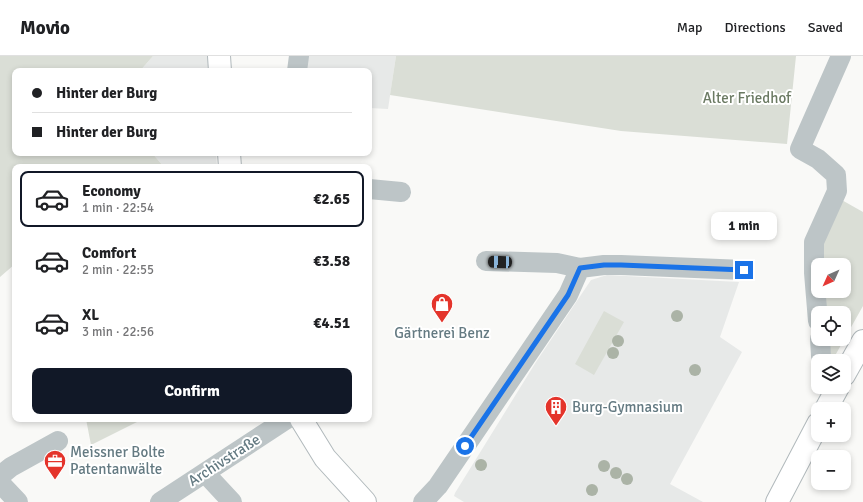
<!DOCTYPE html>
<meta charset="utf-8">
<style>
body{margin:0;font-family:Signika,sans-serif;background:#f6f6f6;color:#202124;height:100vh;display:flex;flex-direction:column;font-size:15px;white-space:nowrap}
*{box-sizing:border-box;margin:0}
p{font-size:13px;color:#757577}
.icon{flex:none;width:22px;height:22px;fill:none;stroke:currentColor;stroke-width:2;stroke-linecap:round;stroke-linejoin:round}
.map{position:relative;flex:1;overflow:hidden}
.side{position:absolute;left:12px;top:108px;width:360px;height:258px;display:flex;flex-direction:column;background:#fff;border-radius:8px;box-shadow:0 2px 6px #0003}
.side>*{flex:none}
.banner{position:absolute;left:12px;top:12px;width:360px;height:88px;border-radius:8px;box-shadow:0 2px 6px #0003;display:grid;align-content:center;height:88px;padding:0 20px;background:#fff}
.needle{width:26px;rotate:225deg}
.tools{position:absolute;left:811px;top:202px;display:grid;gap:8px}
.tools a{display:grid;place-items:center;width:40px;height:40px;border-radius:8px;background:#fff;box-shadow:0 2px 6px #0003;font-size:20px}
.end{position:absolute;width:18px;height:18px;margin:-9px;border:5px solid #1a73e8;background:#fff;box-shadow:0 0 0 2px #fff}
.from{border-radius:50%}
.bubble{position:absolute;height:28px;border-radius:8px;background:#fff;box-shadow:0 2px 6px #0003;font-size:13px;font-weight:700;line-height:28px;text-align:center}
.car{position:absolute;width:12px;height:24px;margin:-12px -6px;border-radius:5px;box-shadow:0 0 3px 1px #0007;background:linear-gradient(#222 24%,#8ab4d8 0 40%,#222 0 76%,#8ab4d8 0 86%,#222 0)}
.banner b{display:flex;align-items:center;gap:14px;height:38px;font-size:15px}
.banner b+b{border-top:1px solid #e0e0e0}
.banner i{width:10px;height:10px;background:#202124}
ul{padding:7px 0 0;list-style:none}
li{display:flex;align-items:center;gap:12px;height:56px;margin:0 8px 6px;padding:0 12px;border:2px solid transparent;border-radius:8px}
li div{flex:1}
li b{display:block;font-size:15px}
li em{font-style:normal;font-weight:700}
li.active{border-color:#111827}
li>.icon{width:36px;height:36px;stroke-width:1.5}
.button{display:flex;gap:8px;margin-top:auto;padding:8px 20px}
.button a{flex:1;height:46px;border-radius:8px;background:#111827;color:#fff;font-size:16px;font-weight:700;line-height:46px;text-align:center}
header{display:flex;align-items:center;gap:24px;box-sizing:border-box;height:56px;padding:0 20px;background:#fff;border-bottom:1px solid #e0e0e0}
header strong{font-size:19px}
nav{display:flex;gap:22px;margin-inline-start:auto;font-size:14px}
.map>svg:first-child{display:block}
</style>
<header>
<strong>Movio</strong>
<nav><a>Map</a><a>Directions</a><a>Saved</a></nav>
</header>
<div class="map">
<svg width="863" height="446" viewBox="0 0 863 446">
<rect width="100%" height="100%" fill="#f9f9f7"/>
<path fill="#e7e9e8" d="M 153,0 L 209,0 L 210,15 L 140,15 Z
M 306,0 L 396,0 L 388,53 L 369,52 L 369,15 L 304,15 Z
M 152,97 L 216,97 L 217,111 L 164,111 Z
M 607,219 L 739,226 L 720,281 L 742,296 L 670,428 L 703,446 L 464,446 L 454,440 L 455,437 L 536,306 L 591,224 Z"/>
<path fill="#daded6" d="M 0,0 L 153,0 L 140,15 L 15,15 L 15,97 L 152,97 L 164,111 L 15,111 L 15,208 L 0,221 Z
M 396,0 L 796,0 L 787,88 L 621,75 L 390,39 Z
M 840,143 L 863,156 L 863,250 L 832,305 L 828,283 L 844,283 L 844,257 L 823,257 L 820,235 L 844,235 L 844,209 L 818,209 L 817,187 Z
M 604,255 L 624,266 L 594,319 L 575,308 Z
M 86,363 L 143,363 L 91,389 Z"/>
<g fill="none" stroke-linecap="round" stroke-linejoin="round">
<g stroke="#b1b9bc" stroke-width="24">
<path id="major" d="M 219,0 L 220,15
M 229,97 L 230,111
M 844,319 L 863,285
M 826,353 L 838,331
M 301,363 L 325,402 L 365,446
M 777,446 L 818,368"/>
</g>
<path stroke="#bdc5c7" stroke-width="20" d="M 297,15 L 299,0
M 369,133 L 401,136
M 486,205 L 557,207 L 580,212 L 604,209 L 621,209 L 744,214
M 818,265 L 814,217 L 814,186 L 837,135 L 836,119 L 818,103 L 800,93 L 841,0
M 820,283 L 821,300 L 823,305
M 205,417 L 232,446
M 0,420 L 11,411 L 58,385
M 0,427 L 18,446
M 160,446 L 287,363
M 423,446 L 438,430 L 568,239 L 580,212"/>
<use href="#major" stroke="#fff" stroke-width="22"/>
</g>
<g fill="#abb3a6">
<circle cx="677" cy="260" r="6"/>
<circle cx="618" cy="285" r="6"/>
<circle cx="613" cy="297" r="6"/>
<circle cx="695" cy="314" r="6"/>
<circle cx="481" cy="409" r="6"/>
<circle cx="604" cy="410" r="6"/>
<circle cx="616" cy="417" r="6"/>
<circle cx="627" cy="423" r="6"/>
<circle cx="592" cy="434" r="6"/>
</g>
<g fill="none" stroke-linecap="round" stroke-linejoin="round">
<path stroke="#1a73e8" stroke-width="5" d="M 465,390 L 568,239 L 580,212 L 604,209 L 621,209 L 744,214"/>
</g>
<defs>
<g id="shop-pin" transform="scale(1.15)"><path d="M0 17L-7.5 6A9.5 9.5 0 1 1 7.5 6Z" fill="#e4342b" stroke="#fff"/><path d="M-5-2.5h2.3a2.7 3.5 0 0 1 5.4 0H5L5.5 6h-11ZM-1.5-2.5h3a1.5 2.3 0 0 0-3 0Z" fill="#fff"/></g>
<g id="building-pin" transform="scale(1.15)"><path d="M0 17L-7.5 6A9.5 9.5 0 1 1 7.5 6Z" fill="#e4342b" stroke="#fff"/><path d="M-4-6H4V6H1V3H-1V6H-4ZM-2.5-4.3h1.7v1.8h-1.7ZM.8-4.3h1.7v1.8H.8ZM-2.5-1h1.7V.8h-1.7ZM.8-1h1.7V.8H.8Z" fill="#fff"/></g>
<g id="office-pin" transform="scale(1.15)"><path d="M0 17L-7.5 6A9.5 9.5 0 1 1 7.5 6Z" fill="#e4342b" stroke="#fff"/><path d="M-6-3h4V-5.5h4V-3h4V5H-6ZM-1-4.5V-3h2v-1.5ZM-6 0V1H6V0Z" fill="#fff"/></g>
</defs>
<g fill-rule="evenodd">
<use href="#shop-pin" x="442" y="248"/>
<use href="#building-pin" x="556" y="351"/>
<use href="#office-pin" x="55" y="405"/>
</g>
<g text-anchor="middle" dominant-baseline="central" stroke-width="4" stroke-linejoin="round" paint-order="stroke">
<g font-size="15" fill="#6b7a63" stroke="#fff">
<text x="747" y="42">Alter Friedhof</text>
</g>
<g font-size="15" fill="#647a82" stroke="#fff" text-anchor="start">
<text x="442" y="277" text-anchor="middle">Gärtnerei Benz</text>
<text x="572" y="351">Burg-Gymnasium</text>
<text x="70" y="396">Meissner Bolte<tspan x="70" dy="17">Patentanwälte</tspan></text>
</g>
<g font-size="15" fill="#647a82" stroke="#fff">
<text transform="translate(224 404) rotate(-33)">Archivstraße</text>
</g>
</g>
</svg>
<div class="tools">
<a><svg class="needle" viewBox="-14 -14 28 28"><path d="M0-13l5 13h-10z" fill="#e53935"/><path d="M0 13l5-13h-10z" fill="#757577"/></svg></a>
<a><svg class="icon" aria-label="locate" viewBox="0 0 24 24"><circle cx="12" cy="12" r="6"/><path d="M12 2v4M12 18v4M2 12h4M18 12h4"/></svg></a>
<a><svg class="icon" aria-label="layers" viewBox="0 0 24 24"><path d="M12 4l9 5-9 5-9-5zM3 14l9 5 9-5"/></svg></a>
<a>+</a>
<a>−</a>
</div>
<i class="end from" style="left:465px;top:390px"></i>
<i class="end" style="left:744px;top:214px"></i>
<div class="bubble" style="left:711px;top:156px;width:66px">1 min</div>
<i class="car" style="left:500px;top:206px;rotate:272deg"></i>
<div class="banner">
<b><i class="from"></i>Hinter der Burg</b>
<b><i></i>Hinter der Burg</b>
</div>
<section class="side">
<ul>
<li class="active"><svg class="icon" aria-label="car" viewBox="0 0 24 24"><path d="M5 17H2v-5l4-1 3-4h7l3 4 3 1v5h-3M9 17h6M6 11h13"/><circle cx="7" cy="17" r="2"/><circle cx="17" cy="17" r="2"/></svg><div><b>Economy</b><p>1 min · 22:54</p></div><em>€2.65</em></li>
<li><svg class="icon" aria-label="car" viewBox="0 0 24 24"><path d="M5 17H2v-5l4-1 3-4h7l3 4 3 1v5h-3M9 17h6M6 11h13"/><circle cx="7" cy="17" r="2"/><circle cx="17" cy="17" r="2"/></svg><div><b>Comfort</b><p>2 min · 22:55</p></div><em>€3.58</em></li>
<li><svg class="icon" aria-label="car" viewBox="0 0 24 24"><path d="M5 17H2v-5l4-1 3-4h7l3 4 3 1v5h-3M9 17h6M6 11h13"/><circle cx="7" cy="17" r="2"/><circle cx="17" cy="17" r="2"/></svg><div><b>XL</b><p>3 min · 22:56</p></div><em>€4.51</em></li>
</ul>
<div class="button"><a>Confirm</a></div>
</section>
</div>
